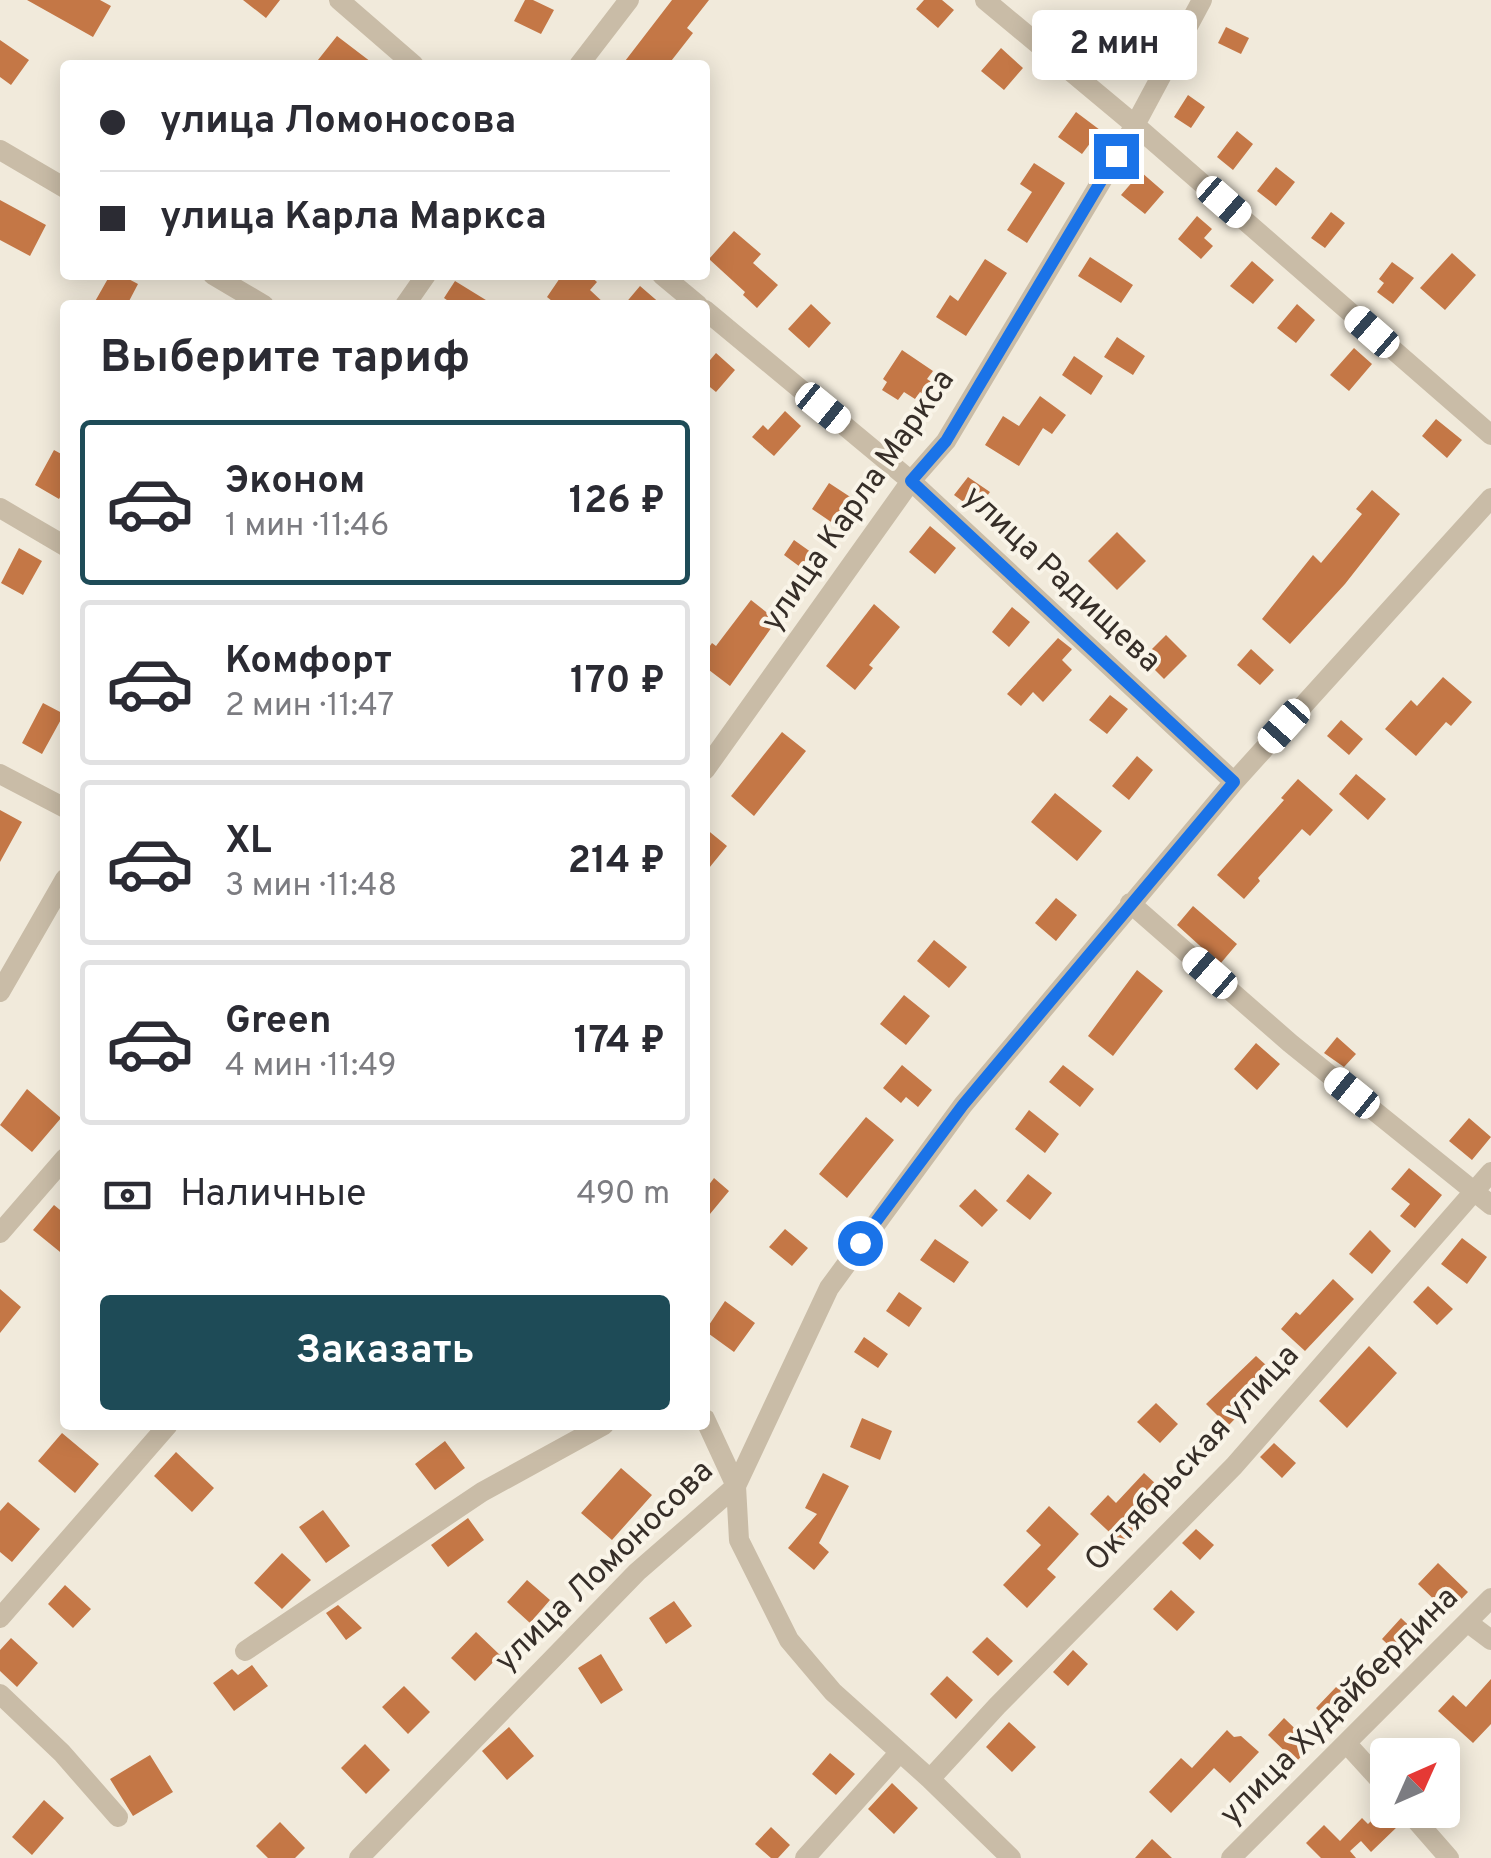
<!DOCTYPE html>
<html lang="ru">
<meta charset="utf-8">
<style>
body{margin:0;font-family:Overpass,sans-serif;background:#f2f2f3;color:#2b2b33;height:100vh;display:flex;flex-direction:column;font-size:38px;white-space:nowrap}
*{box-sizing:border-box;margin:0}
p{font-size:32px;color:#7c7c81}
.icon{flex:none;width:55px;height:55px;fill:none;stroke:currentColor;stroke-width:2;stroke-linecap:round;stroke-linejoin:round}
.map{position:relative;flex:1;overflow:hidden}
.details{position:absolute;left:60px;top:300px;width:650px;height:1130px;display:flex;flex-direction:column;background:#fff;border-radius:10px;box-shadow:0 5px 25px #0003}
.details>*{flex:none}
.guide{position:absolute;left:60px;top:60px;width:650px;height:220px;border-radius:10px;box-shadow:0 5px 25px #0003;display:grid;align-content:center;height:220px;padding:0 40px;background:#fff}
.needle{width:65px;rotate:45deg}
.controls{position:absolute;left:1370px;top:1738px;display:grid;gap:20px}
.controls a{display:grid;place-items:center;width:90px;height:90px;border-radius:10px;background:#fff;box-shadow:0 5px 25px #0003;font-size:50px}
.end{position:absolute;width:45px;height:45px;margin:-22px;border:12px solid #1a73e8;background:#fff;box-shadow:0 0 0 5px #fff}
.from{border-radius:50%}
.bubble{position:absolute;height:70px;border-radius:10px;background:#fff;box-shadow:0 5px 25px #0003;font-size:32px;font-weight:700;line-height:70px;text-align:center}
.car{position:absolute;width:30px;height:60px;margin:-30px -15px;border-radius:12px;box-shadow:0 0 8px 2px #0007;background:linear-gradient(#fff 24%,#345 0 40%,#fff 0 76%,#345 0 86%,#fff 0)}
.guide b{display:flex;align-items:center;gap:35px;height:95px;font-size:38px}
.guide b+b{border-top:2px solid #e1e1e2}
.guide i{width:25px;height:25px;background:#2b2b33}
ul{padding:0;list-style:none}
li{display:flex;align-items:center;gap:30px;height:165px;margin:0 20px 15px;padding:0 20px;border:5px solid #e1e1e2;border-radius:10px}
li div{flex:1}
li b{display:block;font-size:38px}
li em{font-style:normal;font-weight:700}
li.on{border-color:#1e4b57}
li>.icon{width:90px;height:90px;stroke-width:1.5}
h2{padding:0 40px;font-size:45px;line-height:120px}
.pay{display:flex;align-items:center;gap:25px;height:110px;padding:0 40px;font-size:38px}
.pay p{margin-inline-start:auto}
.button{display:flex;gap:20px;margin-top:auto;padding:20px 40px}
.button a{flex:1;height:115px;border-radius:10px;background:#1e4b57;color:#fff;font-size:40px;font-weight:700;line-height:115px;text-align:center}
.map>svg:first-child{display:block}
</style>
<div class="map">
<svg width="1491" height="1858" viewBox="0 0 1491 1858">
<rect width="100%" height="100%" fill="#f1eadb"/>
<path fill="#c47746" d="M 27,0 L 100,0 L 111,6 L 93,37 Z
M 243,0 L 280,0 L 266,18 Z
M 525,0 L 533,0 L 554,10 L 541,34 L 514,21 Z
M 672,0 L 709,0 L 687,28 L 693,33 L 668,65 L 622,65 Z
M 924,0 L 942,0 L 954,10 L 938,28 L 916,9 Z
M 1118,25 L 1145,43 L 1123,76 L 1096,58 Z
M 1226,27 L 1249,38 L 1241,54 L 1218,43 Z
M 337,36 L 375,65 L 314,65 Z
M 0,40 L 29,60 L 11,85 L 0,77 Z
M 1001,48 L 1023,68 L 1004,90 L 981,71 Z
M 1188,95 L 1205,107 L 1191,128 L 1174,117 Z
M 1076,112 L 1100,130 L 1082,154 L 1058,137 Z
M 1237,131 L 1253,144 L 1233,170 L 1217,157 Z
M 1034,163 L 1065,183 L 1027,243 L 1007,230 L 1032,192 L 1020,184 Z
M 1276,167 L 1295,182 L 1276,206 L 1257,191 Z
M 1141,172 L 1164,192 L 1145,214 L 1121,195 Z
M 0,200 L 46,225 L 30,256 L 0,240 Z
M 1331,212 L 1345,223 L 1325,248 L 1311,238 Z
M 1197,216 L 1212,229 L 1204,238 L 1213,246 L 1201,259 L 1178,239 Z
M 734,231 L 761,254 L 753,263 L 778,285 L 757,308 L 743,295 L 745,292 L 709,259 Z
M 1452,253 L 1476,275 L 1445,310 L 1420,288 Z
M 1090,257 L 1133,285 L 1121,303 L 1078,276 Z
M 985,259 L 1007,273 L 966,336 L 936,317 L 950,295 L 958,301 Z
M 1252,261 L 1274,280 L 1253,304 L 1230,286 Z
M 1392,262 L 1414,278 L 1393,304 L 1377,292 L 1384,283 L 1379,279 Z
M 110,275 L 121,275 L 138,284 L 127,305 L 93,305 Z
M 562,275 L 589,275 L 597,282 L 590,290 L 606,305 L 557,305 L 547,297 Z
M 455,281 L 494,305 L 454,305 L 444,298 Z
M 640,286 L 662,305 L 624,305 Z
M 811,304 L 831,323 L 809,348 L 788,329 Z
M 1297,304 L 1315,320 L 1296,343 L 1277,328 Z
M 1117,337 L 1145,356 L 1133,375 L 1104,357 Z
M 1354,348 L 1372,364 L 1349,391 L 1330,375 Z
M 902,350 L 933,371 L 927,379 L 933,383 L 925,395 L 920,392 L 915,399 L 904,392 L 898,400 L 882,390 L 887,382 L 883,379 Z
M 716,353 L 735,370 L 716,392 L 705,383 L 705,366 Z
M 1074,356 L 1103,376 L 1091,395 L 1062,375 Z
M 1040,396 L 1066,415 L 1052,434 L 1043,428 L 1019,466 L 985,445 L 1003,416 L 1019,426 Z
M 785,411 L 801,426 L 774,456 L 752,437 L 763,425 L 768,430 Z
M 1436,419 L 1462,440 L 1447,458 L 1422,436 Z
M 54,450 L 65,456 L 65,488 L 59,499 L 35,485 Z
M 968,477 L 990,492 L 976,511 L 954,495 Z
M 829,483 L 861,504 L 843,530 L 812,509 Z
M 1372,490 L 1400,514 L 1345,584 L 1290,644 L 1262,619 L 1313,555 L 1321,563 L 1362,514 L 1356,509 Z
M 930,526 L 956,548 L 935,574 L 909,552 Z
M 1117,532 L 1146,561 L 1117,590 L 1088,561 Z
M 794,540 L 822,560 L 811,575 L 784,555 Z
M 19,548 L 42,561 L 23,595 L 1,583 Z
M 751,600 L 770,615 L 767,618 L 774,624 L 730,686 L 705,667 L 705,653 L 712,643 L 716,646 Z
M 874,604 L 900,627 L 869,665 L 873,668 L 855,690 L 826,666 Z
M 1012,607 L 1030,622 L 1009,647 L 992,632 Z
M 1166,635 L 1187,656 L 1164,679 L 1143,658 Z
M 1058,638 L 1072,649 L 1062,660 L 1072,670 L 1043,702 L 1033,692 L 1021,706 L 1007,694 Z
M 1251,649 L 1274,670 L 1260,685 L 1237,665 Z
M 1443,677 L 1472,702 L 1451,726 L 1446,722 L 1416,756 L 1385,729 L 1411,700 L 1417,706 Z
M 1110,695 L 1128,709 L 1107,734 L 1089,720 Z
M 43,703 L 64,714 L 42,754 L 22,743 Z
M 1341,720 L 1363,739 L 1349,755 L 1327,736 Z
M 782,732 L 806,751 L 754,816 L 731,796 Z
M 1137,756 L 1153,770 L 1129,800 L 1112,786 Z
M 1356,774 L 1386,799 L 1368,820 L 1339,794 Z
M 1298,779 L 1333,810 L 1310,836 L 1302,829 L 1258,878 L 1260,881 L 1244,899 L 1217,875 L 1284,800 L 1281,798 Z
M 1055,793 L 1102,831 L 1077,861 L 1031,822 Z
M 0,810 L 22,822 L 0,862 Z
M 705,828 L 727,846 L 705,873 Z
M 1056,898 L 1077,915 L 1056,941 L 1035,923 Z
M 1193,906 L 1237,944 L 1220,964 L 1177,925 Z
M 934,940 L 967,967 L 949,988 L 917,961 Z
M 1137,970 L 1163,991 L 1113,1056 L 1088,1036 Z
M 904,995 L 930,1016 L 906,1045 L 880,1024 Z
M 1337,1037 L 1356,1054 L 1344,1067 L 1324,1053 Z
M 1256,1043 L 1280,1064 L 1257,1090 L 1234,1069 Z
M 902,1065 L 932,1090 L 918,1107 L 906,1097 L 901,1103 L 883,1088 Z
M 1063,1065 L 1094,1089 L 1080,1107 L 1049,1082 Z
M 27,1089 L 61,1118 L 32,1152 L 0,1125 Z
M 1029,1110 L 1059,1134 L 1045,1153 L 1015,1129 Z
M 866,1117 L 894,1140 L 847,1198 L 819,1174 Z
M 1469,1118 L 1491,1137 L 1472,1160 L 1449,1141 Z
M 1409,1168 L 1442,1195 L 1415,1228 L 1400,1216 L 1410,1204 L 1391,1189 Z
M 1028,1174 L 1052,1193 L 1030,1220 L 1006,1201 Z
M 714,1178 L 729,1191 L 705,1220 L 705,1190 Z
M 975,1189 L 998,1210 L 982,1227 L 959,1206 Z
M 54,1205 L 65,1214 L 65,1256 L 33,1230 Z
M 785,1229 L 808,1248 L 792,1266 L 769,1247 Z
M 1370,1230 L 1391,1251 L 1372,1274 L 1349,1254 Z
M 1462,1238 L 1487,1257 L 1467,1284 L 1441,1264 Z
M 935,1239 L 969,1262 L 954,1283 L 920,1260 Z
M 1333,1279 L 1354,1299 L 1305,1351 L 1281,1329 L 1296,1312 L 1300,1315 Z
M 1428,1286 L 1453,1309 L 1437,1325 L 1413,1302 Z
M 0,1289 L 21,1307 L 0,1333 Z
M 899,1292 L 922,1308 L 909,1327 L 886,1311 Z
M 725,1301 L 755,1323 L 734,1352 L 705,1331 Z
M 864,1337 L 888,1354 L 878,1368 L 854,1352 Z
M 1369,1346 L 1397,1373 L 1347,1428 L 1319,1401 Z
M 1256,1356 L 1277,1375 L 1228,1426 L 1206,1404 Z
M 1156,1403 L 1178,1424 L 1160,1443 L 1137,1422 Z
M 862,1418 L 892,1431 L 880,1460 L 850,1447 Z
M 62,1433 L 99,1464 L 75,1493 L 38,1461 Z
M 445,1441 L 465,1468 L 435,1490 L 415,1464 Z
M 1274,1443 L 1296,1463 L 1282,1478 L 1260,1457 Z
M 176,1452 L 214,1488 L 192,1512 L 154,1476 Z
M 621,1468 L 652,1495 L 612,1540 L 581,1513 Z
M 823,1473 L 849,1486 L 819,1543 L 829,1552 L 814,1570 L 788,1548 L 817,1514 L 805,1508 Z
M 1144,1473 L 1169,1496 L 1122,1544 L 1090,1514 L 1108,1495 L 1116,1503 Z
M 8,1502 L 40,1529 L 12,1562 L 0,1552 L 0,1511 Z
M 1049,1506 L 1079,1534 L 1047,1569 L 1056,1577 L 1027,1608 L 1003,1585 L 1041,1545 L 1026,1531 Z
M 323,1510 L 350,1546 L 326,1563 L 299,1527 Z
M 468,1518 L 484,1540 L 448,1567 L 431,1545 Z
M 1196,1529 L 1214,1545 L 1200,1560 L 1182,1543 Z
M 282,1553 L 311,1580 L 282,1609 L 254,1583 Z
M 1438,1563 L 1468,1592 L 1448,1613 L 1418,1584 Z
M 527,1580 L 550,1600 L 530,1623 L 507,1602 Z
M 65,1585 L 91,1609 L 73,1628 L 48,1604 Z
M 1171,1590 L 1195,1612 L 1177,1631 L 1153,1609 Z
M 674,1601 L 692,1626 L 666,1644 L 649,1618 Z
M 338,1605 L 362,1628 L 346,1640 L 326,1613 Z
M 1401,1618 L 1422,1638 L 1402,1658 L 1382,1639 Z
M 476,1632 L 500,1655 L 475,1681 L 451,1658 Z
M 987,1637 L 1013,1661 L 998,1676 L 972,1652 Z
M 11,1638 L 38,1663 L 17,1687 L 0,1671 L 0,1650 Z
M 1073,1650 L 1088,1664 L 1068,1686 L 1053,1672 Z
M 601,1654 L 623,1690 L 601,1704 L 578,1668 Z
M 252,1665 L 268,1686 L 234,1711 L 213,1683 L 232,1669 L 238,1675 Z
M 947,1676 L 973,1700 L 956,1719 L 930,1694 Z
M 1491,1679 L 1491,1724 L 1473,1743 L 1438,1711 L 1453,1695 L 1466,1707 Z
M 404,1686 L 430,1712 L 408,1734 L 382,1707 Z
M 1337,1686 L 1351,1700 L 1330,1722 L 1316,1708 Z
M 1284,1718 L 1312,1745 L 1296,1762 L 1268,1735 Z
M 1009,1722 L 1036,1747 L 1012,1772 L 986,1747 Z
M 509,1727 L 534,1756 L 507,1780 L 482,1751 Z
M 1227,1730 L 1234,1737 L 1241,1736 L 1259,1752 L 1230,1783 L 1214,1768 L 1171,1813 L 1149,1792 L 1181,1758 L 1192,1768 Z
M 365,1744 L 390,1770 L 366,1794 L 341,1768 Z
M 830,1753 L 855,1774 L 836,1795 L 812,1774 Z
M 150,1755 L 173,1792 L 133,1816 L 110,1779 Z
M 892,1783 L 918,1808 L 894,1834 L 868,1809 Z
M 44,1800 L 64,1818 L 32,1855 L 12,1837 Z
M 1382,1810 L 1398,1826 L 1371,1852 L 1361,1841 L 1350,1851 L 1356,1858 L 1321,1858 L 1306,1843 L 1324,1825 L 1340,1841 L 1362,1818 L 1368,1824 Z
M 280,1822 L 305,1848 L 295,1858 L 268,1858 L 256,1846 Z
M 771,1827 L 790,1845 L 778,1858 L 771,1858 L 755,1844 Z
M 1152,1839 L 1172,1858 L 1135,1858 Z"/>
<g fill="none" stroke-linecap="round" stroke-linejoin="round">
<path stroke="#c9bca7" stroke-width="20" d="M 339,0 L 414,65
M 985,0 L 1135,125 L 1491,435
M 579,65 L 629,0
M 0,150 L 65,188
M 213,275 L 264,305
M 662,275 L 698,305
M 405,305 L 426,275
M 705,310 L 911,481 L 1234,782
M 0,508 L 65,546
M 705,770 L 911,481 L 946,441 L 1135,125 L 1202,0
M 0,774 L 65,808
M 1130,903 L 1290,1043 L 1491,1205
M 0,992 L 65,879
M 0,1233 L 65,1158
M 705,1419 L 736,1486 L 739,1540 L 789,1640 L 833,1692 L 930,1779 L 1011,1858
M 0,1618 L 168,1425
M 1467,1622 L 1491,1640
M 245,1651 L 482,1492 L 604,1425
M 0,1694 L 62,1753 L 118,1817
M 1347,1744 L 1388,1789
M 930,1779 L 997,1706 L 1234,1466 L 1491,1172
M 1407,1810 L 1449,1858
M 359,1858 L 637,1572 L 736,1486 L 829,1288 L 963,1105 L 1234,782 L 1491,498
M 805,1858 L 900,1752
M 1231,1858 L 1491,1598"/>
</g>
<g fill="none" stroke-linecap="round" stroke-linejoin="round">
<path stroke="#1a73e8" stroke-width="12" d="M 860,1243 L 963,1105 L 1234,782 L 911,481 L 946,441 L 1116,156"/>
</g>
<g text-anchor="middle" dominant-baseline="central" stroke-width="8" stroke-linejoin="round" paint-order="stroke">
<g font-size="32" fill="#362e28" stroke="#f9f4e8">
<text transform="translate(859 501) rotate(-55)">улица Карла Маркса</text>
<text transform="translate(1061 580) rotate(43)">улица Радищева</text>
<text transform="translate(1193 1459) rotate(-47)">Октябрьская улица</text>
<text transform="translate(605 1567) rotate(-44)">улица Ломоносова</text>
<text transform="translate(1340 1707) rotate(-45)">улица Худайбердина</text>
</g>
</g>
</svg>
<div class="controls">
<a><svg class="needle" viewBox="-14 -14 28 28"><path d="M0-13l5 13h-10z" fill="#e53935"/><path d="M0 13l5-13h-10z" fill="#7c7c81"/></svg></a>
</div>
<i class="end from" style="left:860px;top:1243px"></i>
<i class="end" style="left:1116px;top:156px"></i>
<div class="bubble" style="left:1032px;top:10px;width:165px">2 мин</div>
<i class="car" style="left:1224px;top:202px;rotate:131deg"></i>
<i class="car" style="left:1372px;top:332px;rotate:311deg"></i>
<i class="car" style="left:823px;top:408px;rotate:129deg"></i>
<i class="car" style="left:1284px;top:726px;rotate:222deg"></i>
<i class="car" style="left:1210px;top:973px;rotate:311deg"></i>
<i class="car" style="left:1352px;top:1093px;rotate:309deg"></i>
<div class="guide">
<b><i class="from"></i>улица Ломоносова</b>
<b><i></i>улица Карла Маркса</b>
</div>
<section class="details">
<h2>Выберите тариф</h2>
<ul>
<li class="on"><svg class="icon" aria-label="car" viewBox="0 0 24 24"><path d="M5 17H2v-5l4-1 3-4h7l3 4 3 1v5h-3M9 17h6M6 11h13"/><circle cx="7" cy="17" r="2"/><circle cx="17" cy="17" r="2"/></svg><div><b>Эконом</b><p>1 мин · 11:46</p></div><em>126 ₽</em></li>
<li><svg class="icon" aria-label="car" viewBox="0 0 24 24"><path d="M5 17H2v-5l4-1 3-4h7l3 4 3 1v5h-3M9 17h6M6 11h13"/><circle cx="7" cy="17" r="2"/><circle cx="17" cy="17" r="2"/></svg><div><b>Комфорт</b><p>2 мин · 11:47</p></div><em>170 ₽</em></li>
<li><svg class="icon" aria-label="car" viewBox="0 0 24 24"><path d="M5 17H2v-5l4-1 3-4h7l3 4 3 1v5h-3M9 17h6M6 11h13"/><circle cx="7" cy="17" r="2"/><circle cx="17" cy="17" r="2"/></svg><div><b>XL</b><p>3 мин · 11:48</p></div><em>214 ₽</em></li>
<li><svg class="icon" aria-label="car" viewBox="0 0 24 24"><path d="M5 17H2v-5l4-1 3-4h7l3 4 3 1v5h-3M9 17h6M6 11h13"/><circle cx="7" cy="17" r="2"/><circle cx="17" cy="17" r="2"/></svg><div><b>Green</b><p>4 мин · 11:49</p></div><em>174 ₽</em></li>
</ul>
<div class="pay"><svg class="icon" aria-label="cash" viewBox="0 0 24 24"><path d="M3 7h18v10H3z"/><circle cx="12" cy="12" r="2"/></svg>Наличные<p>490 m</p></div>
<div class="button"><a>Заказать</a></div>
</section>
</div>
